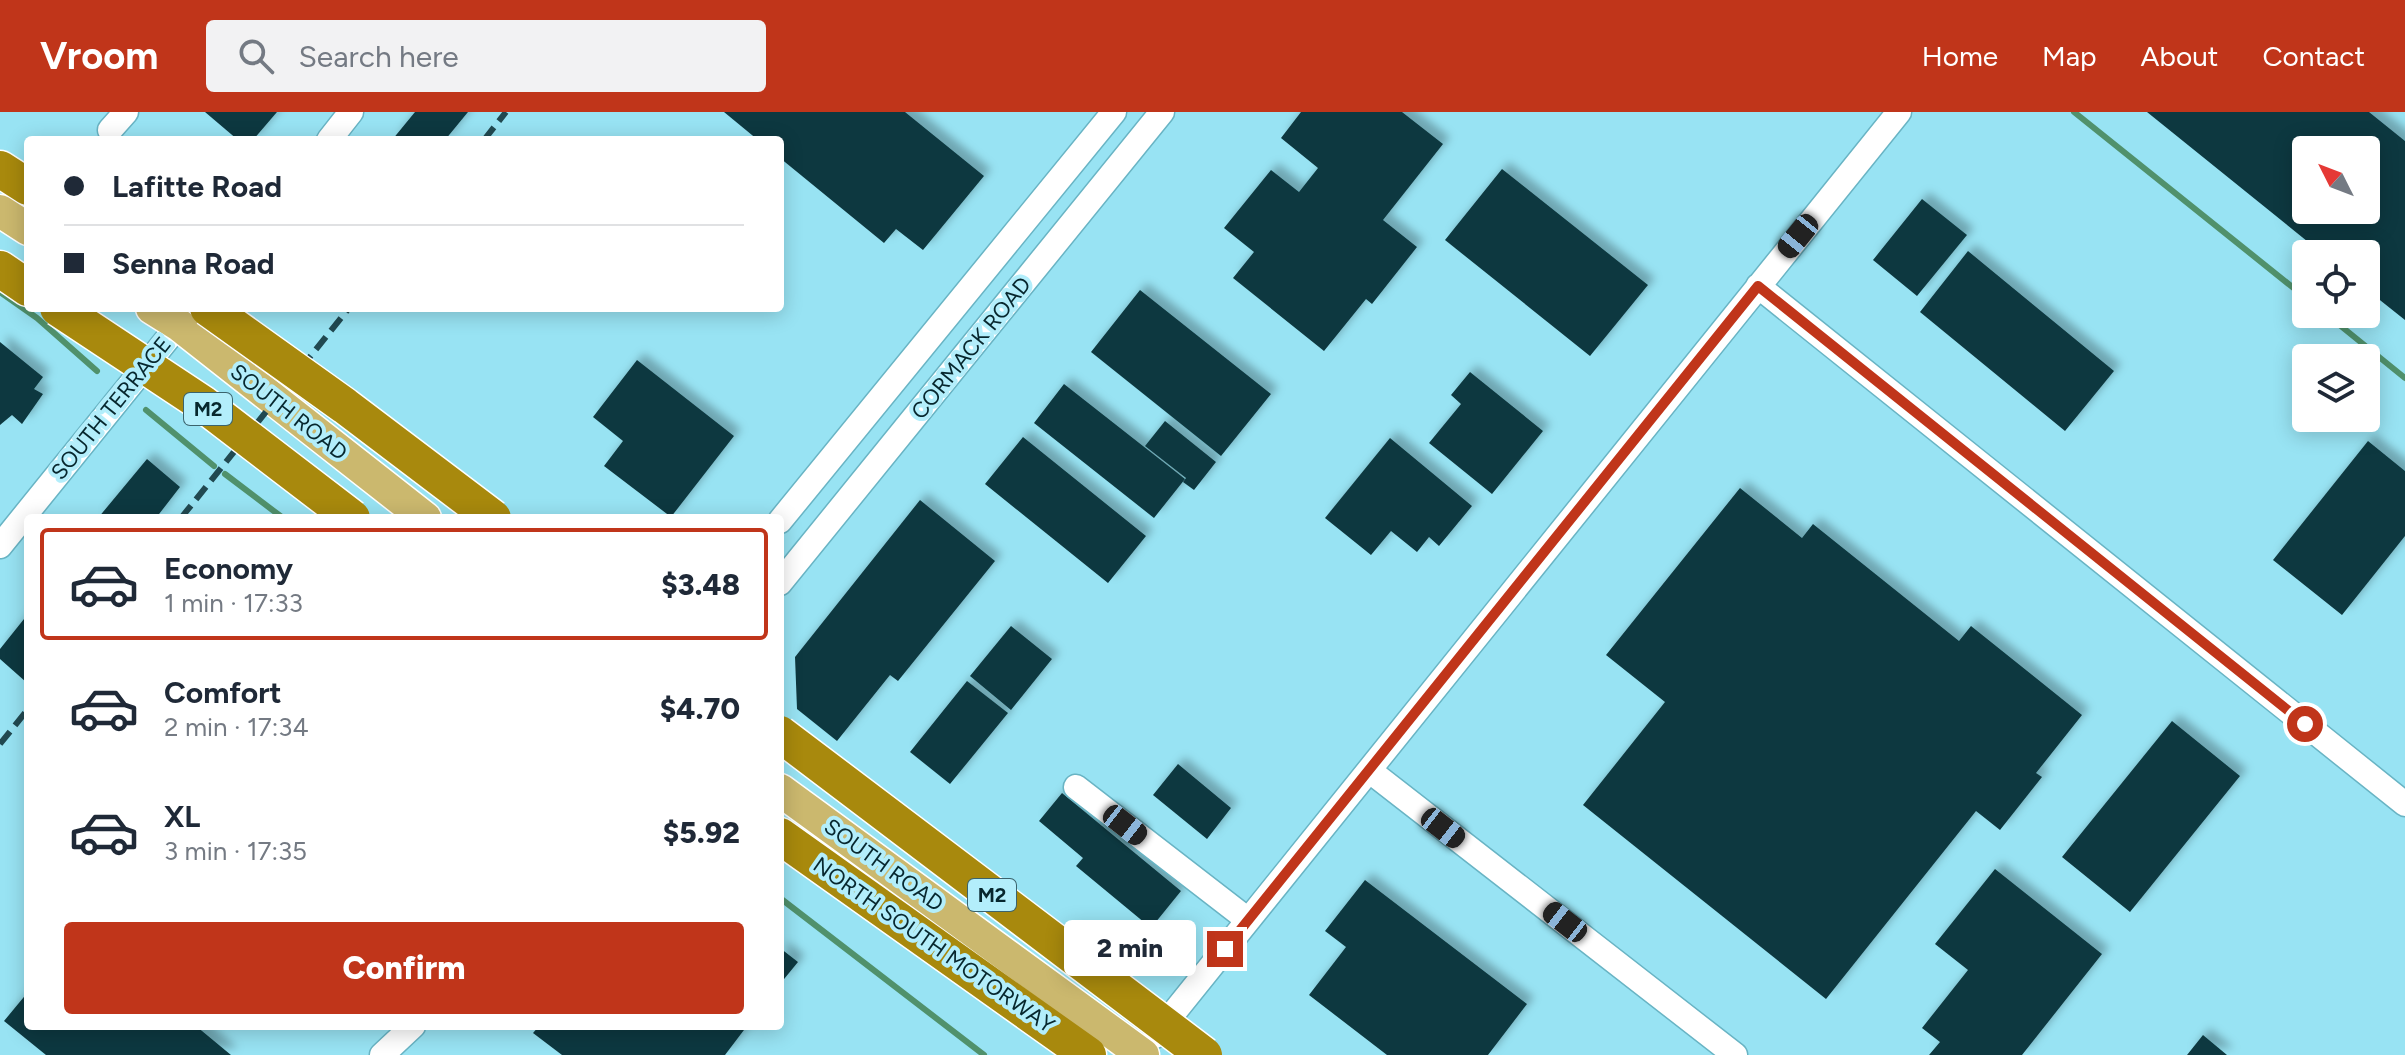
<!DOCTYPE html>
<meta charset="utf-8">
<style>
body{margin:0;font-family:Figtree,sans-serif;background:#f2f2f3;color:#1f2937;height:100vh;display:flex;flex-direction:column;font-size:30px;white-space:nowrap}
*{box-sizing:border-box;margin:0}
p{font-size:26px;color:#747a83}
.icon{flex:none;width:44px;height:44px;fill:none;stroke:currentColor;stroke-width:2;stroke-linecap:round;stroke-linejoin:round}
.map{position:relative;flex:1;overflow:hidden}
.panel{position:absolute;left:24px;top:402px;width:760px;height:516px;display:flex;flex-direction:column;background:#fff;border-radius:8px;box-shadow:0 4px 20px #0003}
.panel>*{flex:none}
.banner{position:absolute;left:24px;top:24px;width:760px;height:176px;border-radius:8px;box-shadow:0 4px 20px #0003;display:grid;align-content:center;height:176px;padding:0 40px;background:#fff}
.needle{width:52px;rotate:312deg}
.tools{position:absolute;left:2292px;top:24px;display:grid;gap:16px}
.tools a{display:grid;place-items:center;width:88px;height:88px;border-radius:8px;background:#fff;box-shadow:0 4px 20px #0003;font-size:40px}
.end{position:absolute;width:36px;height:36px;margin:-18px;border:10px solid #c0351a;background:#fff;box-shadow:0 0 0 4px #fff}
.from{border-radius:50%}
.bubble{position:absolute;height:56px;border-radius:8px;background:#fff;box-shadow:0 4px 20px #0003;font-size:26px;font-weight:800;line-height:56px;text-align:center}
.car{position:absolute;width:24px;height:48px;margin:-24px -12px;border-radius:10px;box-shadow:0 0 6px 2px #0007;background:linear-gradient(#222 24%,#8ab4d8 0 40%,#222 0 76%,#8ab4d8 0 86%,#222 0)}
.banner b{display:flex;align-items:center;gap:28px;height:76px;font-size:30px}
.banner b+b{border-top:2px solid #e0e1e3}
.banner i{width:20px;height:20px;background:#1f2937}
ul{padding:14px 0 0;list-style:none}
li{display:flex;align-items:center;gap:24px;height:112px;margin:0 16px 12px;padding:0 24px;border:4px solid transparent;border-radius:8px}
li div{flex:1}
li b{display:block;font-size:30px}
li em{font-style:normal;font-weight:800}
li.active{border-color:#c0351a}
li>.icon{width:72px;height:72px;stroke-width:1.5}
.action{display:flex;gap:16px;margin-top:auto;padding:16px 40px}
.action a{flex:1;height:92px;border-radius:8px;background:#c0351a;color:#fff;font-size:32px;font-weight:800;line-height:92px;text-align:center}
header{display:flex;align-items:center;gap:48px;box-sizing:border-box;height:112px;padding:0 40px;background:#c0351a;color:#fff}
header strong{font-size:38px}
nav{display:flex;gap:44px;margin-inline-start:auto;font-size:28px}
.search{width:560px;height:72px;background:#f2f2f3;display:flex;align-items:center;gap:20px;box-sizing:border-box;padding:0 28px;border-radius:8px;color:#747a83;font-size:30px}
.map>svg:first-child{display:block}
</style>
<header>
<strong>Vroom</strong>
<div class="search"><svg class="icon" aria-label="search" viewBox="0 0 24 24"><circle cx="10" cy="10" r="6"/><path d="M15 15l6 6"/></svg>Search here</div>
<nav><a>Home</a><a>Map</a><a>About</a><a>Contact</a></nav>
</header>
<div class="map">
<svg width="2405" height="943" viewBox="0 0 2405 943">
<defs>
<filter id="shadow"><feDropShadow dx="7" dy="-7" stdDeviation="4" flood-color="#0004"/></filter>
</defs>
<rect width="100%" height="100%" fill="#98e3f3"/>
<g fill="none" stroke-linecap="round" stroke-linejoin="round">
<path stroke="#50916c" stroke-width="6" d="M 2074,0 L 2306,186
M 0,180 L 37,206 L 97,259
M 2326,202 L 2405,266
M 146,298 L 214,354
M 225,362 L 283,406
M 780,786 L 984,943"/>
</g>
<path fill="#11383f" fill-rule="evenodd" filter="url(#shadow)" d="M 205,0 L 277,0 L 253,28 L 238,28 Z
M 415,0 L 468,0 L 445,28 L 392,28 Z
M 724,0 L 905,0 L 984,64 L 923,138 L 896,117 L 884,131 L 780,46 L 780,28 L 758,28 Z
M 1301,0 L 1402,0 L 1443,32 L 1383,108 L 1417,135 L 1372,192 L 1366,187 L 1324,239 L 1233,166 L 1254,140 L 1224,116 L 1271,58 L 1299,80 L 1318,56 L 1281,26 Z
M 2147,0 L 2369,0 L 2405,29 L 2405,208 L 2366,177 L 2366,142 L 2323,142 ZM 2306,38 L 2366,38 L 2366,98 L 2306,98 Z
M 1502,57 L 1648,173 L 1590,244 L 1445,128 Z
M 1922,87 L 1967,123 L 1917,184 L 1873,148 Z
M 1968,139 L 2114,259 L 2065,319 L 1920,200 Z
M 1140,178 L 1271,282 L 1221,344 L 1091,240 Z
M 0,230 L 43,265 L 34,277 L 43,282 L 22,312 L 12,303 L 0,313 Z
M 637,248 L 734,324 L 671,405 L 604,354 L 623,329 L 593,305 Z
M 1470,260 L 1543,319 L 1492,382 L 1429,331 L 1461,292 L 1451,283 Z
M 1064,272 L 1185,367 L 1154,406 L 1034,311 Z
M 1165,309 L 1216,350 L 1194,378 L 1183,370 L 1186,366 L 1145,334 Z
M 1023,325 L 1146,424 L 1108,471 L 985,372 Z
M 1390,326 L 1472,394 L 1439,434 L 1429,425 L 1417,440 L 1391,419 L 1371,443 L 1325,406 Z
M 2368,329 L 2405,359 L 2405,424 L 2342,503 L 2273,448 Z
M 147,347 L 180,375 L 156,406 L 98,406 Z
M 1740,376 L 1802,426 L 1813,412 L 1959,529 L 1971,514 L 2082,603 L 2036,661 L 2042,665 L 2000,718 L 1976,699 L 1826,887 L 1583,693 L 1665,590 L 1606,543 Z
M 920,388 L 995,449 L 898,569 L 890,563 L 837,629 L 797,597 L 795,545 Z
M 28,502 L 28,567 L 26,570 L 0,547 L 0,537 Z
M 1011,514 L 1052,547 L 1011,598 L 970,564 Z
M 967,569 L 1008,601 L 950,672 L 910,640 Z
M 2172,609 L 2240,664 L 2130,800 L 2062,745 Z
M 1178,652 L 1231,696 L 1207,727 L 1153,683 Z
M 1062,681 L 1181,779 L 1151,816 L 1076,754 L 1083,746 L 1039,709 Z
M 1995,757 L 2102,842 L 2022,943 L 1929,943 L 1940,930 L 1922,916 L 1968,858 L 1935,832 Z
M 1365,768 L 1527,892 L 1488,943 L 1387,943 L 1309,883 L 1346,835 L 1325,819 Z
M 780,836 L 798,850 L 780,872 Z
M 28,880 L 28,914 L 196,914 L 231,943 L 46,943 L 4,909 Z
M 539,914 L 747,914 L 725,943 L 562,943 L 533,921 Z
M 2203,923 L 2227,943 L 2187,943 Z"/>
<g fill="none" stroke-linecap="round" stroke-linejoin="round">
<g stroke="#69b4c4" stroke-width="27">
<path id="minor" d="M 110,18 L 126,0
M 329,28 L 351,0
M 1758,174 L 2405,692
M 780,409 L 1114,0
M 0,434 L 190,199
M 780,471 L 1162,0
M 1370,659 L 1735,943
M 1076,675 L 1248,808
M 1155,924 L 1899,0
M 382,943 L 413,914"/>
</g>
<g stroke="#fff" stroke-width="35">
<path id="major" d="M 0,99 L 28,117
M 152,196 L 179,213 L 425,406
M 780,678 L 1143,943"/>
</g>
<g stroke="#fff" stroke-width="39">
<path id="highway" d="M 0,57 L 28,75
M 0,157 L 28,176
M 780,724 L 1088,943"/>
</g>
<use href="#minor" stroke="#fff" stroke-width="24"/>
<use href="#major" stroke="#cbb86e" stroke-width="32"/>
<use href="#highway" stroke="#a8890d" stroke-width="36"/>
<path stroke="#214951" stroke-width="6" stroke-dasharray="16 8" stroke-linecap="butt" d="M 484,28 L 506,0
M 181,406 L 349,196
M 0,632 L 28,597"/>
<g stroke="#fff" stroke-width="39" stroke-linecap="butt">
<path id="highway-bridge" d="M 58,196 L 203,292 L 352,406
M 208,196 L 345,294 L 493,406
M 780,622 L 1204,943"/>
</g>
<use href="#highway-bridge" stroke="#a8890d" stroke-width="36"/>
</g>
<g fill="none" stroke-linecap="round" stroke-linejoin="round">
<path stroke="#c0351a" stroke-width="10" d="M 1225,837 L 1758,174 L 2305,612"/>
</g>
<g text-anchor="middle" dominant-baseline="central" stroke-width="8" stroke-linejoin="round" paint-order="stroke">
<g fill="#b3eefb" stroke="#3b636c" stroke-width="2">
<rect x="184" y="281" width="48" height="32" rx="6"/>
<rect x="968" y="767" width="48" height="32" rx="6"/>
</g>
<g font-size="20" font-weight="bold" fill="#07272e">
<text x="208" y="297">M2</text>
<text x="992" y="783">M2</text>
</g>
<g font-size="22" fill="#07272e" stroke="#b3eefb">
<text transform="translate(971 236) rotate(-51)">CORMACK ROAD</text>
<text transform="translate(111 296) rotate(-51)">SOUTH TERRACE</text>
<text transform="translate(289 300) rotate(38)">SOUTH ROAD</text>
<text transform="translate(884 753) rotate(36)">SOUTH ROAD</text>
<text transform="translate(934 833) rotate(35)">NORTH SOUTH MOTORWAY</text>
</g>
</g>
</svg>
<div class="tools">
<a><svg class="needle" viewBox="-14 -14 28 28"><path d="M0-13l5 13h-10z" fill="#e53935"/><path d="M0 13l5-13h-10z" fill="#747a83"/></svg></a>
<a><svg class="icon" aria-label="locate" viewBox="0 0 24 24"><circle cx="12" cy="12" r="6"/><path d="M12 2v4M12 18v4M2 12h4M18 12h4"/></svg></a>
<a><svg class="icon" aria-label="layers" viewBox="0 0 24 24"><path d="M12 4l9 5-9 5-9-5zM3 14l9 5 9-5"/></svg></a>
</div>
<i class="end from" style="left:2305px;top:612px"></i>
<i class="end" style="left:1225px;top:837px"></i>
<div class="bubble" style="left:1064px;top:808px;width:132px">2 min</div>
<i class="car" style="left:1798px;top:124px;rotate:219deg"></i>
<i class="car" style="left:1125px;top:713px;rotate:128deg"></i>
<i class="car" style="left:1443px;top:716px;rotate:128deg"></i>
<i class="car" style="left:1565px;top:810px;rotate:308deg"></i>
<div class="banner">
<b><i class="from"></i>Lafitte Road</b>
<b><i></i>Senna Road</b>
</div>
<section class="panel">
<ul>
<li class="active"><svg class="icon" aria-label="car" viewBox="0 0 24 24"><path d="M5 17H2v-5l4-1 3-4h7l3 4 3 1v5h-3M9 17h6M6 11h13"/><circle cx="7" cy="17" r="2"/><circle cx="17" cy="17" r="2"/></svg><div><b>Economy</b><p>1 min · 17:33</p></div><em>$3.48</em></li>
<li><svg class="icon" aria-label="car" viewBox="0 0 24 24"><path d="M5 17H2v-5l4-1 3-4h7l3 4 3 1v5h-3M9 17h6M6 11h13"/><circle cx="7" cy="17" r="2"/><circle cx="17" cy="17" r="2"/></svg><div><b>Comfort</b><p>2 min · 17:34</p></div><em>$4.70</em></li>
<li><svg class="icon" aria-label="car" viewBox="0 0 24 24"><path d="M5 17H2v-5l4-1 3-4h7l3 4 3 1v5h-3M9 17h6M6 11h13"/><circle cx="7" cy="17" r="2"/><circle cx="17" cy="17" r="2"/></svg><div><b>XL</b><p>3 min · 17:35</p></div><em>$5.92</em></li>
</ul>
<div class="action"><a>Confirm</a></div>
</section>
</div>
